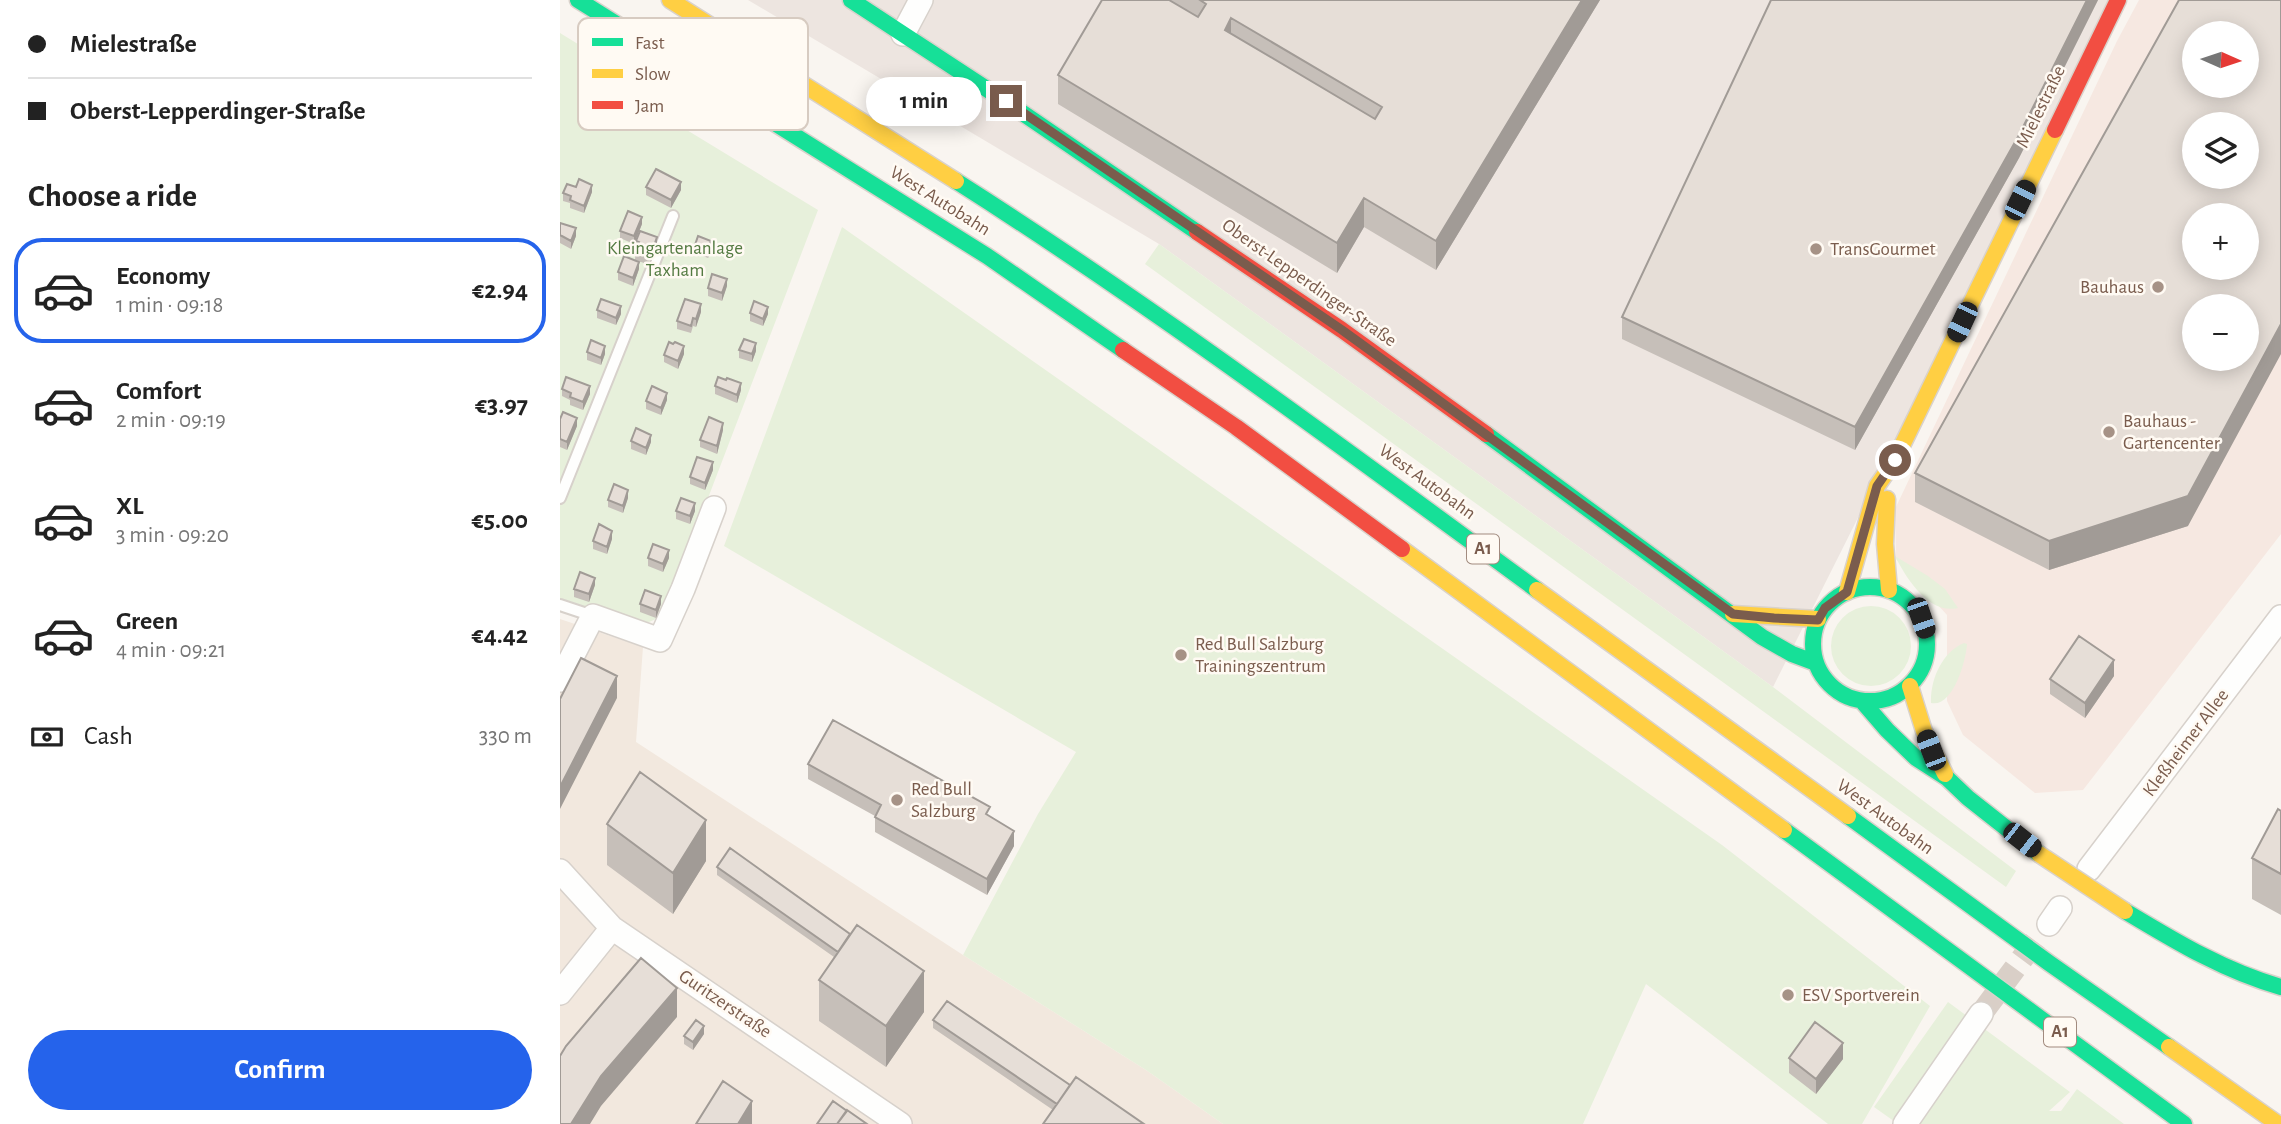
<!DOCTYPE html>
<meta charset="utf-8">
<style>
body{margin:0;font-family:"Alegreya Sans",sans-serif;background:#f2f2f2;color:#222;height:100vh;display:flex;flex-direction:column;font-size:26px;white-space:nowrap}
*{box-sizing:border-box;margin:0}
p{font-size:23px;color:#767676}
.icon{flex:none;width:38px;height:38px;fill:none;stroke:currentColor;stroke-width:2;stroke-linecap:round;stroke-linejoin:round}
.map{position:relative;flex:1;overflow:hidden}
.side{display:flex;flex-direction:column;background:#fff;width:560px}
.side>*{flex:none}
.banner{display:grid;align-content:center;height:154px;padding:0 28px;background:#fff}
.needle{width:46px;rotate:93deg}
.tools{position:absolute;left:1622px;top:21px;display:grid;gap:14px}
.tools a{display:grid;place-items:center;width:77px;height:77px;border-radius:50%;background:#fff;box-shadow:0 4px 18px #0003;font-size:35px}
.end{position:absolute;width:32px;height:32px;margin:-16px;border:9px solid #7a5c4d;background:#fff;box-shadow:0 0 0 4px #fff}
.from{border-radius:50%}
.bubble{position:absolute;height:49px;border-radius:24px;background:#fff;box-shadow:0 4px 18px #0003;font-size:23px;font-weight:700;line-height:49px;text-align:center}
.car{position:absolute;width:21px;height:42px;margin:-21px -10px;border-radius:9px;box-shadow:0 0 5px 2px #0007;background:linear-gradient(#222 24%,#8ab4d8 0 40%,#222 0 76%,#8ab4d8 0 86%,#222 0)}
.banner b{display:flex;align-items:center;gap:24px;height:66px;font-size:26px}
.banner b+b{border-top:2px solid #e0e0e0}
.banner i{width:18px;height:18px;background:#222}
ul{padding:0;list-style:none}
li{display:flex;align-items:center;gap:21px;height:105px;margin:0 14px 10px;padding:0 14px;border:4px solid transparent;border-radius:28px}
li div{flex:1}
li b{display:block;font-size:26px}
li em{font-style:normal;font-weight:700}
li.current{border-color:#2563eb}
li>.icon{width:63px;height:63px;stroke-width:1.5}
h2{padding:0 28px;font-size:32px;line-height:84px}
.pay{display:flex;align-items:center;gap:18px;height:77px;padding:0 28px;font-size:26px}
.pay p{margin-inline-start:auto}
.primary-button{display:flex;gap:14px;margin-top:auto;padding:14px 28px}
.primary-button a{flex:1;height:80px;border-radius:42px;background:#2563eb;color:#fff;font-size:28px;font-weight:700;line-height:80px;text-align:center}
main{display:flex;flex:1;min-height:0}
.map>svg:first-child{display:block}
</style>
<main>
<section class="side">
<div class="banner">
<b><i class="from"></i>Mielestraße</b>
<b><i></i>Oberst-Lepperdinger-Straße</b>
</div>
<h2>Choose a ride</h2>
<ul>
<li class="current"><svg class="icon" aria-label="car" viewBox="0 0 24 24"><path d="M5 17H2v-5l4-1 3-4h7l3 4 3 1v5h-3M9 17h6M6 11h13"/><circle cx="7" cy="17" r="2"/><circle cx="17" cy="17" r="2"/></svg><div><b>Economy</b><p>1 min · 09:18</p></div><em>€2.94</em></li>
<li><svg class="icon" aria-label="car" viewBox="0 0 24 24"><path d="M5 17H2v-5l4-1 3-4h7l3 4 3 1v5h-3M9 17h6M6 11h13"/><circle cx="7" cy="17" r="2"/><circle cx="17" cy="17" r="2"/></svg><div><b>Comfort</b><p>2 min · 09:19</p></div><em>€3.97</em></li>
<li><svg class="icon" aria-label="car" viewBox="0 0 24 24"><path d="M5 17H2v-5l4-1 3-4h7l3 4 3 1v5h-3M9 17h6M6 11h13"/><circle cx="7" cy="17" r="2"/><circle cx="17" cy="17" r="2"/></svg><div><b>XL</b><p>3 min · 09:20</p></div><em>€5.00</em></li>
<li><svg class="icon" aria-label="car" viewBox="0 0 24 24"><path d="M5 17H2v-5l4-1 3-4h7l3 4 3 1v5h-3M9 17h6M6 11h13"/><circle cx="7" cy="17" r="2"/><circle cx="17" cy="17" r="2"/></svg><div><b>Green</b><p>4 min · 09:21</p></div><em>€4.42</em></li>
</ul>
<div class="pay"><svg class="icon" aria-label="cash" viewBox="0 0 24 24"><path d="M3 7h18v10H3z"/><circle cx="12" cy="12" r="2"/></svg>Cash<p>330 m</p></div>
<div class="primary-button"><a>Confirm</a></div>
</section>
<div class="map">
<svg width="1721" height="1124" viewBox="0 0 1721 1124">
<rect width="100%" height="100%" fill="#f9f5f0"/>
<path fill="#f2e8de" d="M 0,619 L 83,647 L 76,742 L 403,955 L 586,1070 L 663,1124 L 0,1124 Z"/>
<path fill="#f6e8e1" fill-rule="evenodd" d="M 1579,0 L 1721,0 L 1721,534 L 1523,790 L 1475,793 L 1403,735 L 1387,701 L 1387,615 L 1336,559 L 1335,509 L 1557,41 ZM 1634,33 L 1687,33 L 1687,86 L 1634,86 ZM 1634,124 L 1687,124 L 1687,177 L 1634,177 ZM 1634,215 L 1687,215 L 1687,268 L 1634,268 ZM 1634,306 L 1687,306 L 1687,359 L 1634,359 Z"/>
<path fill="#ede5e0" d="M 188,0 L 1558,0 L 1213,687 L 599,244 Z"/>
<path fill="#e7f0db" d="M 0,33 L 26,49 L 20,65 L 258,210 L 103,616 L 82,625 L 0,599 Z
M 282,227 L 1162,845 L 1370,1006 L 1302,1124 L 1268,1124 L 1086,984 L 1023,1124 L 663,1124 L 586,1070 L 403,955 L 478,814 L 516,752 L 164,546 Z
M 599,244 L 1213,687 L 1456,871 L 1446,887 L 585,264 Z
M 1335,556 L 1368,576 L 1385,589 L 1398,608 C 1369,615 1346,578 1335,556 Z
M1271 646a40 40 0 1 1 80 0a40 40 0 1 1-80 0Z
M 1404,643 L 1407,644 C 1406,661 1393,708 1371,703 C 1370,680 1382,652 1404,643 Z
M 1388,1002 L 1510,1092 L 1489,1111 L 1501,1111 L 1517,1089 L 1564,1124 L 1338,1124 L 1314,1107 Z"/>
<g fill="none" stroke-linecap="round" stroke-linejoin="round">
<path stroke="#d9cfc7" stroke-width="23" stroke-dasharray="23 11" stroke-linecap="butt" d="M 1421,1014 L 1476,940"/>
<g stroke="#d7d1cb" stroke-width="14">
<path id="lane" d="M 0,498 L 113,216
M 0,605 L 33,616"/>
</g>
<g stroke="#d7d1cb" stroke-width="26">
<path id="street" d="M 343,34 L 361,0
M 0,680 L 33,616 L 100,640 L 123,589 L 154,508
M 1529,869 L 1721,617
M 0,871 L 52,928 L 340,1124
M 1489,924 L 1500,908
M 0,993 L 52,928
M 1345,1124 L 1421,1014"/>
</g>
<g stroke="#d9d2cb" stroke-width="19">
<path id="fast" d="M 18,0 L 427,256 L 563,350
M 291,0 L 445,101 L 637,232
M 396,181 C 596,308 786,450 977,590
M 926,434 L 1202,637 L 1232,654 L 1256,663
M1253 644a57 57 0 1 1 114 0a57 57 0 1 1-114 0Z
M 1302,701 L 1327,730 L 1356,758 L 1387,778 L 1408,798 L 1479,854
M 1288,816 L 1489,963 L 1609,1047
M 1224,830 L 1624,1124
M 1565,911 C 1615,941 1664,971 1721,987"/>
</g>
<g stroke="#d9d2cb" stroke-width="19">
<path id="slow" d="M 110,0 L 396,181
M 1327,499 L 1325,544 L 1329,590
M 842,549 L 1224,830
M 977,590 L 1288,816
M 1287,592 L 1317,486 L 1335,460 L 1495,130
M 1173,614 L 1258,619
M 1350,686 L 1364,731 L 1385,774
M 1609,1047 L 1718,1124"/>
</g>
<g stroke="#d9d2cb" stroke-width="19">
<path id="jam" d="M 1495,130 L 1558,0
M 637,232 L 782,330 L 926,434
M 563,350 L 676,427 L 842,549"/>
</g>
<use href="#lane" stroke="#fefefd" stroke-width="10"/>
<use href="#street" stroke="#fefefd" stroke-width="23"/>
<use href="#fast" stroke="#16e098" stroke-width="16"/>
<use href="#slow" stroke="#ffcf43" stroke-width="16"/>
<use href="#jam" stroke="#f24e42" stroke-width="16"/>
<g stroke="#d9d2cb" stroke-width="19" stroke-linecap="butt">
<path id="slow-bridge" d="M 1479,854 L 1565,911"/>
</g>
<use href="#slow-bridge" stroke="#ffcf43" stroke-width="16"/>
</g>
<path fill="#c6bfb9" d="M 542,0 L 1040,0 L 876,270 L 804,227 L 777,273 L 498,104 L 498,75 Z
M 1211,0 L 1538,0 L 1459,158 L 1295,450 L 1062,339 L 1062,317 Z
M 86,187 L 121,190 L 111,208 L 86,195 Z
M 32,192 L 24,213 L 10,208 L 10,203 L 3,201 L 3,193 Z
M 0,223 L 16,236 L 11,249 L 0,243 Z
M 82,224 L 74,244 L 60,238 L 60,231 Z
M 76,241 L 97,245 L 90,265 L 75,260 Z
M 135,245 L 151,249 L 148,258 L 135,253 Z
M 79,269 L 73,286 L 58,280 L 58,272 Z
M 167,286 L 162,301 L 148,296 L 148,288 Z
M 37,310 L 61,314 L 56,325 L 37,318 Z
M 141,312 L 136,327 L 133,326 L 131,333 L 117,329 L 117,321 Z
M 190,313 L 208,314 L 203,326 L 190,321 Z
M 179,350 L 196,351 L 192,362 L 179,358 Z
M 27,352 L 45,354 L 41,365 L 27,360 Z
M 124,354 L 118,369 L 104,362 L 104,355 Z
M 166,380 L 181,390 L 177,403 L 155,394 L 155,386 Z
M 2,389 L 30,394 L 23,410 L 10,405 L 10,400 L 2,396 Z
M 107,400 L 101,415 L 86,409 L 86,401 Z
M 0,419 L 17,426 L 7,450 L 0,447 Z
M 163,430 L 157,454 L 140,447 L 140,440 Z
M 71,441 L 91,442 L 86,455 L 71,449 Z
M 153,470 L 145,490 L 130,484 L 130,477 Z
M 1355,473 L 1628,526 L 1489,570 L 1355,502 Z
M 68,498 L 63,513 L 48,507 L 48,500 Z
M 116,511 L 135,511 L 130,524 L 116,519 Z
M 52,539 L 47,554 L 33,549 L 33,541 Z
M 88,558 L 109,558 L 103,572 L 88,566 Z
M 35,585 L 29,602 L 14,597 L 14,589 Z
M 80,604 L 101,604 L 96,618 L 80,612 Z
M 1554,676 L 1525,718 L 1490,694 L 1490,679 Z
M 248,764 L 430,817 L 454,846 L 427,895 L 315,832 L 315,816 L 248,779 Z
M 1721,811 L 1721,915 L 1692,899 L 1692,858 Z
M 47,824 L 146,861 L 113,914 L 47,865 Z
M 157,867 L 364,1012 L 326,1067 L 259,1021 L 259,980 L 274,957 L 157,875 Z
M 373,1020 L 510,1085 L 493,1110 L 373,1028 Z
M 144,1034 L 133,1050 L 124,1044 L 124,1036 Z
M 1229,1058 L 1283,1059 L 1256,1094 L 1229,1073 Z"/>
<path fill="#a19b96" d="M 1022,0 L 1040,0 L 876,270 L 876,241 Z
M 1527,0 L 1538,0 L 1459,158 L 1295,450 L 1295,427 Z
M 671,18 L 671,48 L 665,30 Z
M 121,182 L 121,190 L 111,208 L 111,200 Z
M 32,185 L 32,192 L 24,213 L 24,206 Z
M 804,198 L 804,227 L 777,273 L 777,243 Z
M 82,217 L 82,224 L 74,244 L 74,236 Z
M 16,228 L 16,236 L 11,249 L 11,241 Z
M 97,237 L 97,245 L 90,265 L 90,258 Z
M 151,241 L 151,249 L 148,258 L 148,250 Z
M 79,262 L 79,269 L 73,286 L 73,278 Z
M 167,279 L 167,286 L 162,301 L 162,293 Z
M 141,304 L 141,312 L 136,327 L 136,319 Z
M 61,306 L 61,314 L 56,325 L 56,318 Z
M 208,307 L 208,314 L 203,326 L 203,319 Z
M 1721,324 L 1721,354 L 1628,526 L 1489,570 L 1489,541 Z
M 196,343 L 196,351 L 192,362 L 192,354 Z
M 45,346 L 45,354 L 41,365 L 41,358 Z
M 124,346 L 124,354 L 118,369 L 118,361 Z
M 181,383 L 181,390 L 177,403 L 177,395 Z
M 30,386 L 30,394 L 23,410 L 23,402 Z
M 107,393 L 107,400 L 101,415 L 101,408 Z
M 17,418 L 17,426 L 7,450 L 7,442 Z
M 163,423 L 163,430 L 157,454 L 157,446 Z
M 91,435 L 91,442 L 86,455 L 86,448 Z
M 153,462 L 153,470 L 145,490 L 145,483 Z
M 68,490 L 68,498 L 63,513 L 63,506 Z
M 135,503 L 135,511 L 130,524 L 130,516 Z
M 52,531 L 52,539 L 47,554 L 47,547 Z
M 109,550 L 109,558 L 103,572 L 103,564 Z
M 35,578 L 35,585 L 29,602 L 29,594 Z
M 101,596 L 101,604 L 96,618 L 96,610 Z
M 1554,660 L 1554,676 L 1525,718 L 1525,703 Z
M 57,676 L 57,698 L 0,809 L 0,787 Z
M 146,820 L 146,861 L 113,914 L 113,873 Z
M 454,831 L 454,846 L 427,895 L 427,879 Z
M 364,971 L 364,1012 L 326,1067 L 326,1026 Z
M 117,988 L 117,1017 L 41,1106 L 30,1124 L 11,1124 L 41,1076 Z
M 144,1026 L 144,1034 L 133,1050 L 133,1042 Z
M 1283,1043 L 1283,1059 L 1256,1094 L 1256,1079 Z
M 192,1101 L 192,1124 L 178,1124 Z"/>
<path fill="#e6ded7" stroke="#a19b96" stroke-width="2" fill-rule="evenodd" d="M 542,0 L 609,0 L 638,17 L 646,4 L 640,0 L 1022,0 L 876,241 L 804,198 L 777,243 L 498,75 ZM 671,18 L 822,107 L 815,119 L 665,30 Z
M 1211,0 L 1527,0 L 1459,135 L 1295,427 L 1062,317 Z
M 1619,0 L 1721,0 L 1721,324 L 1628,496 L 1489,541 L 1355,473 ZM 1634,33 L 1687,33 L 1687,86 L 1634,86 ZM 1634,124 L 1687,124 L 1687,177 L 1634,177 ZM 1634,215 L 1687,215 L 1687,268 L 1634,268 ZM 1634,306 L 1687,306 L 1687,359 L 1634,359 Z
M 96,169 L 121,182 L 111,200 L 86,187 Z
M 19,179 L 32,185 L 24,206 L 10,200 L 11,196 L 3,193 L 7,184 L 16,187 Z
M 68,211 L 82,217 L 74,236 L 60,231 Z
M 0,223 L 16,228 L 11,241 L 0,235 Z
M 80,231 L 97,237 L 90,258 L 75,252 L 79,242 L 76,241 Z
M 138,236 L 151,241 L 148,250 L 135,245 Z
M 64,256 L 79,262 L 73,278 L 58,272 Z
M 152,274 L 167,279 L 162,293 L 148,288 Z
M 41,299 L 61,306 L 56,318 L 37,310 Z
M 125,299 L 141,304 L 136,319 L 133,318 L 131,326 L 117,321 Z
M 194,301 L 208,307 L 203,319 L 190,313 Z
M 184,339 L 196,343 L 192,354 L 179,350 Z
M 31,340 L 45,346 L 41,358 L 27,352 Z
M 109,342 L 113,344 L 115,342 L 124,346 L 118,361 L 104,355 Z
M 6,377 L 30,386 L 23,402 L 10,397 L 11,393 L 2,389 Z
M 158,377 L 166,380 L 167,378 L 181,383 L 177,395 L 155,386 Z
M 92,386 L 107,393 L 101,408 L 86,401 Z
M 3,412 L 17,418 L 7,442 L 0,439 L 0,419 Z
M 149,417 L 163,423 L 157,446 L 140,440 Z
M 76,428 L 91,435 L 86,448 L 71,441 Z
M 137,457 L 153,462 L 145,483 L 130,477 Z
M 54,484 L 68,490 L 63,506 L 48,500 Z
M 121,498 L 135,503 L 130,516 L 116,511 Z
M 39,524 L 52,531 L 47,547 L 33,541 Z
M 93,544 L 109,550 L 103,564 L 88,558 Z
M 20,572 L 35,578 L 29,594 L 14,589 Z
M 85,590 L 101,596 L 96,610 L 80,604 Z
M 1519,636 L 1554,660 L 1525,703 L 1490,679 Z
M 21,658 L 57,676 L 0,787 L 0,699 Z
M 273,720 L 430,807 L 426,814 L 454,831 L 427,879 L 315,817 L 321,805 L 248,764 Z
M 80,772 L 146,820 L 113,873 L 47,824 Z
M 1718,809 L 1721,811 L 1721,874 L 1692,858 Z
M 170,848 L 290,934 L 278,952 L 157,867 Z
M 297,925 L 364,971 L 326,1026 L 259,980 Z
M 81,958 L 117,988 L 41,1076 L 11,1124 L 0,1124 L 0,1056 L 6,1046 Z
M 387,1001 L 510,1085 L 497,1104 L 373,1020 Z
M 136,1020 L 144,1026 L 133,1042 L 124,1036 Z
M 1255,1022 L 1283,1043 L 1256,1079 L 1229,1058 Z
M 516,1077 L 584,1124 L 483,1124 Z
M 163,1081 L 192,1101 L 178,1124 L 136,1124 Z
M 273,1101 L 287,1111 L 277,1124 L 257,1124 Z
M 287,1110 L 307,1124 L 277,1124 Z"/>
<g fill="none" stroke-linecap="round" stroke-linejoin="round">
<path stroke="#7a5c4d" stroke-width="9" d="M 446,101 L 782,330 L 1173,614 L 1214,618 L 1258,620 L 1265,608 L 1287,592 L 1317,486 L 1335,460"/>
</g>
<g fill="#a69286" stroke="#fffaf3" stroke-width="2.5">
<circle cx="1256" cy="249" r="7"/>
<circle cx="1598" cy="287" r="7"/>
<circle cx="1549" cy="432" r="7"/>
<circle cx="621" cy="655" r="7"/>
<circle cx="337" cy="800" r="7"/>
<circle cx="1228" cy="995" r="7"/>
</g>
<g text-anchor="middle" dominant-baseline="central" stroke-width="5" stroke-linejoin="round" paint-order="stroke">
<g fill="#fffaf3" stroke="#a28b7f" stroke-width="2">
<rect x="907" y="534.5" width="32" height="29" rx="5"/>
<rect x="1484" y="1017.5" width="32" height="29" rx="5"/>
</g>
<g font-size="18" font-weight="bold" fill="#7a5c4d">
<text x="923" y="549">A1</text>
<text x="1500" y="1032">A1</text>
</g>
<g font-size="19" fill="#7a5c4d" stroke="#fffaf3">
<text transform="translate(1481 107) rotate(-64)">Mielestraße</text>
<text transform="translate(380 201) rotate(32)">West Autobahn</text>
<text transform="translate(749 283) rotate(35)">Oberst-Lepperdinger-Straße</text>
<text transform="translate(867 482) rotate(36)">West Autobahn</text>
<text transform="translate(1626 743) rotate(-53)">Kleßheimer Allee</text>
<text transform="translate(1325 817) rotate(36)">West Autobahn</text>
<text transform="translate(165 1004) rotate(34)">Guritzerstraße</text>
</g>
<g font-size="19" fill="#537a41" stroke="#fffaf3">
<text x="115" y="248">Kleingartenanlage<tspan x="115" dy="22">Taxham</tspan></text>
</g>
<g font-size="19" fill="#7a5c4d" stroke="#fffaf3" text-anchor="start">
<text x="1270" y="249">TransGourmet</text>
<text x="1584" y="287" text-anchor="end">Bauhaus</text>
<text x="1563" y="421">Bauhaus -<tspan x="1563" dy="22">Gartencenter</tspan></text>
<text x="635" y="644">Red Bull Salzburg<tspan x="635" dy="22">Trainingszentrum</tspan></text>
<text x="351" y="789">Red Bull<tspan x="351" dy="22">Salzburg</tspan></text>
<text x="1242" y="995">ESV Sportverein</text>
</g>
</g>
<rect x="18" y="18" width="230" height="112" rx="10" fill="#fffaf3" stroke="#d7cbc1" stroke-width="2"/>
<rect x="32" y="38" width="31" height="8" fill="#16e098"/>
<rect x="32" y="69" width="31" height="9" fill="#ffcf43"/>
<rect x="32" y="101" width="31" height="8" fill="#f24e42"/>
<g font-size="19" fill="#7a5c4d">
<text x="75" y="49">Fast</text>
<text x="75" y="80">Slow</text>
<text x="75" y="112">Jam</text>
</g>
</svg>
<div class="tools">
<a><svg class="needle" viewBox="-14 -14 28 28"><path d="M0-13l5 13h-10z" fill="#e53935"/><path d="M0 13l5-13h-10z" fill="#767676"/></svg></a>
<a><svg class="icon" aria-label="layers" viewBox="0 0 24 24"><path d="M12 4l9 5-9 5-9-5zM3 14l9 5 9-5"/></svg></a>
<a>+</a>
<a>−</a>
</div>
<i class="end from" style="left:1335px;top:460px"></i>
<i class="end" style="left:446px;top:101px"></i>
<div class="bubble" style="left:306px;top:77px;width:116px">1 min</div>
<i class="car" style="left:1460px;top:200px;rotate:26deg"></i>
<i class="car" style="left:1402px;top:322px;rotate:205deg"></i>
<i class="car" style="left:1361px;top:618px;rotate:161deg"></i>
<i class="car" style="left:1371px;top:750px;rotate:339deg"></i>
<i class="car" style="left:1462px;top:840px;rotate:128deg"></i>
</div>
</main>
